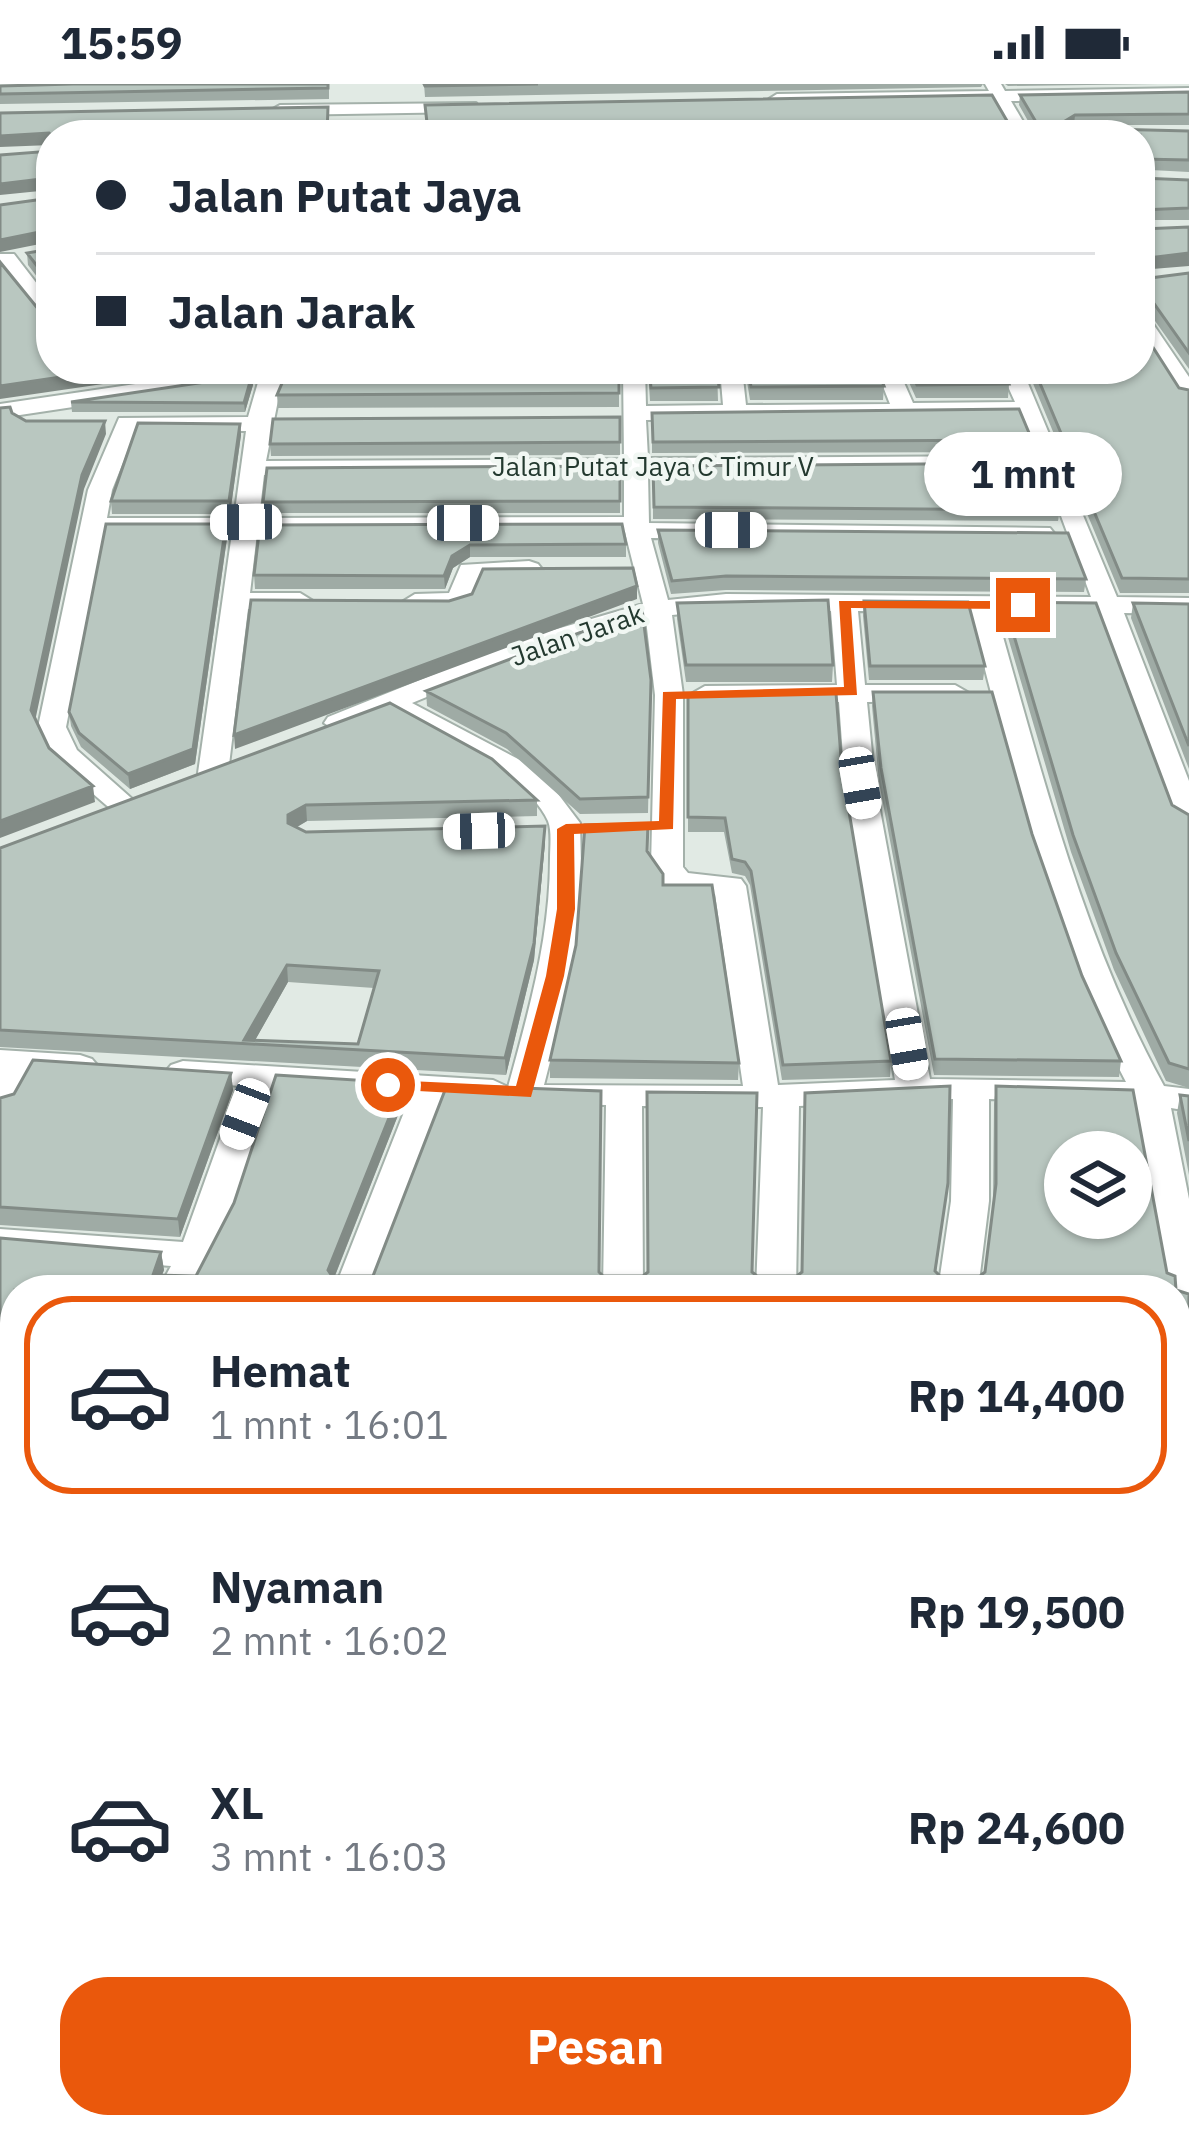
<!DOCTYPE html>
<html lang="id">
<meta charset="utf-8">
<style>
body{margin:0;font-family:"IBM Plex Sans",sans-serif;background:#f2f2f3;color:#1f2937;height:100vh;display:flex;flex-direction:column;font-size:45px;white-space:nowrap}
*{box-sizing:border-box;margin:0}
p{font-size:39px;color:#747a83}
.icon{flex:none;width:66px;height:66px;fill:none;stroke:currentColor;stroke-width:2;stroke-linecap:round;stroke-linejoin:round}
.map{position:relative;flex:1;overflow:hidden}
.side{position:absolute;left:0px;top:1191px;width:1191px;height:864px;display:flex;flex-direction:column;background:#fff;border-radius:48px 48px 0 0;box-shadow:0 3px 9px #0004}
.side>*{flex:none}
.hud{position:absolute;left:36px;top:36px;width:1119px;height:264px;border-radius:48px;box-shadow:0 3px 9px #0004;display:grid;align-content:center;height:264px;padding:0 60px;background:#fff}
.controls{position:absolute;left:1044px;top:1047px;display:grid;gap:24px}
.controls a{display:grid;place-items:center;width:108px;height:108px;border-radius:50%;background:#fff;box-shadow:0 3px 9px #0004;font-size:60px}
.end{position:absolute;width:54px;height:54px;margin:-27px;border:15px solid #ea580c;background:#fff;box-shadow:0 0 0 6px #fff}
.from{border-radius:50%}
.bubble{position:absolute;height:84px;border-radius:42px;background:#fff;box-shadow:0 3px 9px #0004;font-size:39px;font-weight:800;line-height:84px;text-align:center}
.car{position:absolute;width:36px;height:72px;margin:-36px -18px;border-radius:15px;box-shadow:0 0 9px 3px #0007;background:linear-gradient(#fff 24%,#345 0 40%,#fff 0 76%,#345 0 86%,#fff 0)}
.hud b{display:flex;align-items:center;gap:42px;height:114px;font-size:45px}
.hud b+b{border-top:3px solid #e0e1e3}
.hud i{width:30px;height:30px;background:#1f2937}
ul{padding:21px 0 0;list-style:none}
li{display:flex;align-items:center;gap:36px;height:198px;margin:0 24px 18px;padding:0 36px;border:6px solid transparent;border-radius:48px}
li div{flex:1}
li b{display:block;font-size:45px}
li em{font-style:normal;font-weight:800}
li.selected{border-color:#ea580c}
li>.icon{width:108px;height:108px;stroke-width:1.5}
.primary-button{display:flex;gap:24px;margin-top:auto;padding:24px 60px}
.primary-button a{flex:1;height:138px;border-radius:48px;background:#ea580c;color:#fff;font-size:48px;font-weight:800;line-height:138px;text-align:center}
.status{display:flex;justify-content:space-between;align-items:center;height:84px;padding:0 60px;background:#fff;direction:ltr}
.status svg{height:33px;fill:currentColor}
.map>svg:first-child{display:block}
</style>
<div class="status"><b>15:59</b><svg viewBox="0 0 49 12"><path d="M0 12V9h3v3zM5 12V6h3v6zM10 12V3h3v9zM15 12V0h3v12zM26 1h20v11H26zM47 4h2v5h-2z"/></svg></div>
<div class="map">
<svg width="1189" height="2055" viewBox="0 0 1189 2055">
<rect width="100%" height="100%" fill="#e1eae4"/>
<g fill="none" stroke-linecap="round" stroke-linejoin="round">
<g stroke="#a4b1aa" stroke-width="4">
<path id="minor" d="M 985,0 L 1001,0 L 1005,7 L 1189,4 L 1189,14 L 1011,17 L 1031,51 L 1013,51 L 994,17 L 777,20 L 769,15 L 777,10 L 989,7 Z
M 476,19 L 479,23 L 470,28 L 280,31 L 271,26 L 280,21 Z
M 0,170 L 14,170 L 51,218 L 51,238 L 44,236 L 0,178 Z
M 1140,229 L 1147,231 L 1189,293 L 1189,317 L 1181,315 L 1140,251 Z
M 237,285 L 292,285 L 283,291 L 266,377 L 624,375 L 623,285 L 645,285 L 646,322 L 723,321 L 720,285 L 742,285 L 746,321 L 890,320 L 876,285 L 898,285 L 913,319 L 1015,318 L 1000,285 L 1022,285 L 1117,513 L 1189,514 L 1189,530 L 1124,529 L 1189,697 L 1189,745 L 1174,736 L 1097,529 L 996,528 C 1042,689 1083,855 1164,1002 L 1189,1005 L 1189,1027 L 1171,1024 L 1189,1115 L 1189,1226 L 1176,1222 L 1176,1206 L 1168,1206 L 1134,1020 L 989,1015 L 989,1117 L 978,1206 L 938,1206 L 951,1117 L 953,1015 L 799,1022 L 796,1206 L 756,1206 L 763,1023 L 642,1022 L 643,1206 L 603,1206 L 606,1021 L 555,1020 L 539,1012 L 524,1019 L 508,1011 L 493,1018 L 445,1015 L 374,1206 L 334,1206 L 410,1013 L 274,1004 L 232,1136 L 198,1206 L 158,1206 L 171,1182 L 0,1169 L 0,1145 L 183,1158 L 239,1002 L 171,995 L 165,988 L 171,981 L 183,977 L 493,996 L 508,1003 C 529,926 550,854 550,774 C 550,763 552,747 548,737 C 526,688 434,653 388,629 L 338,648 L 324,639 L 328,633 L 519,556 L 643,520 L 625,448 L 257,449 L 250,509 L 300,509 L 313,517 L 300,525 L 248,525 L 228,689 L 213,698 L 198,689 L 232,449 L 104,449 L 66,643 L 77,666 L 139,721 L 135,727 L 113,727 L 54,676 L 38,643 L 88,406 L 119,334 L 248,333 L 259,295 L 0,334 L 0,320 ZM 1021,332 L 1038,372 L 648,374 L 646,336 ZM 136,346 L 246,347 L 234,434 L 107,434 L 112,406 ZM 1044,386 L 1091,513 L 726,510 L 668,516 L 651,454 L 1041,457 L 1054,449 L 1050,444 L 649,439 L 648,389 ZM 624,389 L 624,433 L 259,434 L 264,391 ZM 726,526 L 831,527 L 837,601 L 705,602 L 691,610 L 705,618 L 839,618 L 845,699 L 895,996 L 778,1001 L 746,802 L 741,795 L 688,789 L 683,783 L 683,611 L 672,531 ZM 858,527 L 970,528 C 1012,687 1049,852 1126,998 L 930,995 L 875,699 L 867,618 L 955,617 L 969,609 L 955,601 L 865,601 ZM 646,536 L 655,611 L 651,783 L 667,805 L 715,810 L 743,1002 L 544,1001 L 572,892 L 582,825 L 580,739 L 549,698 L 520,676 L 412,619 L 538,567 Z
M 529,477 L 538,480 L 542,485 L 538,490 L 480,494 L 468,522 L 415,526 L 402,518 L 415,510 L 449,509 L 461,481 Z
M 0,966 L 80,971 L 92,975 L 98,982 L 92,989 L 33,990 L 13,1025 L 0,1028 Z
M 15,1452 L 15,1513 L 0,1518 L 0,1456 Z
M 0,1677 L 15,1678 L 15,1718 L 0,1717 Z"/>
</g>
<use href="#minor" fill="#fff" fill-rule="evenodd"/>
</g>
<path fill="#9faba5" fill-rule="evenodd" d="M 329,0 L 329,15 L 0,20 L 0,10 Z
M 424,0 L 983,0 L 981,3 L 425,13 Z
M 1005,0 L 1158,0 L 1008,2 Z
M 1189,8 L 1189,41 L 1074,41 L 1069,44 L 1189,47 L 1189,88 L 427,48 L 425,21 L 1032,44 L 1019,21 L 1020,11 Z
M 1140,94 L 1189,96 L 1189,136 L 1140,136 Z
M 51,165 L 51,211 L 28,181 L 27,169 Z
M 1140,188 L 1142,195 L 1189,189 L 1189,285 L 1148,227 L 1140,226 Z
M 619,285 L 619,323 L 278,324 L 277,311 Z
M 648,285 L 717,285 L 718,317 L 650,317 Z
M 745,285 L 877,285 L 884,302 L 883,316 L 750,316 Z
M 903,285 L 1003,285 L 1009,300 L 1008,314 L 916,314 Z
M 1027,285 L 1140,285 L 1179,304 L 1189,306 L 1189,509 L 1120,509 Z
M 252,291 L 253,301 L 245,328 L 72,328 L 71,318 Z
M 652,329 L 1032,356 L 1031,368 L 652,369 Z
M 620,333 L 620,371 L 271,372 L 270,360 Z
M 240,340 L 241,351 L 230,430 L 112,430 L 111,417 Z
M 620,382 L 620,429 L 264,429 L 263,418 Z
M 653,382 L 1060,426 L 1058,437 L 653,435 Z
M 226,440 L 227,454 L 195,680 L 130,705 L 81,663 L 71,642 L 69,628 Z
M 260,441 L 626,460 L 626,473 L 470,473 L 453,484 L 445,505 L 255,505 L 254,491 Z
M 658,446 L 1086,495 L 1084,508 L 726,506 L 671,510 L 658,459 Z
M 864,517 L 985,582 L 983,596 L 869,596 L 863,532 Z
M 1004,518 L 1172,721 L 1189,731 L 1189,1004 L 1166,997 L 1114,886 L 1071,768 L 1002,533 Z
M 677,519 L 833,581 L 832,598 L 686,598 L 677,535 Z
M 1133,519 L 1189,520 L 1189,685 L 1131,534 Z
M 651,596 L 648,729 L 580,730 L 507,665 L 427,622 L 426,607 Z
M 873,608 L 1082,892 L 1121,977 L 1119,993 L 934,991 L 879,698 L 872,622 Z
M 688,610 L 842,686 L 891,977 L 890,993 L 782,996 L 750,801 L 745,792 L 732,789 L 724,748 L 688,748 Z
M 390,619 L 537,716 L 537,732 L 307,737 L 297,743 L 306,748 L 545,759 L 534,876 L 506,991 L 0,963 L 0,764 ZM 288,898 L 374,904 L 358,960 L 255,956 Z
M 647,767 L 739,979 L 738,996 L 550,994 L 550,976 Z
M 231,989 L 233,1006 L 180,1153 L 0,1141 L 0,1014 Z
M 276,991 L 403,999 L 404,1016 L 335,1192 L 373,1192 L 447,1001 L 601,1007 L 599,1188 L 603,1192 L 643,1192 L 647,1188 L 647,1008 L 757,1009 L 752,1188 L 757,1192 L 797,1192 L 801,1189 L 805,1009 L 950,1002 L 948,1099 L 936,1188 L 940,1192 L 980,1192 L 985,1188 L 993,1117 L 994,1020 L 996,1002 L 1133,1006 L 1167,1189 L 1175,1192 L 1176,1206 L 15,1206 L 15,1466 L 15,1449 L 0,1452 L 0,1154 L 161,1168 L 164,1186 L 162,1191 L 196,1192 L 234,1119 ZM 1065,1068 L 1131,1068 L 1131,1134 L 1065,1134 Z
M 1180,1011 L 1189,1012 L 1189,1091 L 1177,1029 Z
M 1176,1206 L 1189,2055 L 534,2055 L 533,2040 L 1176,2040 Z
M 0,1502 L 15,1675 L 0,1674 Z
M 0,1745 L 15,1746 L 15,2017 L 3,2018 L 0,2040 Z"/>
<path fill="#828b86" d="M 1075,31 L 1074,41 L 1061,50 L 1062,39 Z
M 49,49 L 51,61 L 0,63 L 0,52 Z
M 49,94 L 50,106 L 0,111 L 0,100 Z
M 49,146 L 50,158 L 0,168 L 0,156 Z
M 1189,169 L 1189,182 L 1140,186 L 1141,174 Z
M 115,285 L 206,285 L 0,315 L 0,302 Z
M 252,291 L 253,301 L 245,328 L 244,319 Z
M 105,337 L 106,350 L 84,405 L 34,642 L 31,626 L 82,391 Z
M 240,340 L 241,351 L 230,430 L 229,417 Z
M 226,440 L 227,454 L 195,680 L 130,705 L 128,690 Z
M 470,461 L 470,473 L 453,484 L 445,505 L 444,492 L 452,472 Z
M 637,502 L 637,515 L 235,665 L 234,651 Z
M 93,702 L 95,718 L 0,754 L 0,737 Z
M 306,721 L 307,737 L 290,747 L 288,731 Z
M 545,742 L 545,759 L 534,876 L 506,991 L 505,974 Z
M 287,881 L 288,898 L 253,960 L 244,956 Z
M 231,989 L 233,1006 L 180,1153 L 178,1135 Z
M 403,999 L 404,1016 L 330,1204 L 328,1186 Z
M 161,1168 L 164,1186 L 156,1206 L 153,1191 Z
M 14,1430 L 15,1449 L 0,1452 L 0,1433 Z
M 0,2006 L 3,2018 L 1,2040 L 0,2038 Z"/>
<path fill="#b9c7c0" stroke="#828b86" stroke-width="3" fill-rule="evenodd" d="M 73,0 L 328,0 L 328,4 L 0,10 L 0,2 Z
M 424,0 L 538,0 L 425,2 Z
M 1189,8 L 1189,30 L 1075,31 L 1062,39 L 1066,44 L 1189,47 L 1189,76 L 1141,75 L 1140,80 L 1140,51 L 391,51 L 428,48 L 425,21 L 992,11 L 1010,42 L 1032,44 L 1036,38 L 1020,11 Z
M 328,23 L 327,51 L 51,51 L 49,49 L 0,52 L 0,29 Z
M 51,67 L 51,96 L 49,94 L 0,100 L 0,71 Z
M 1140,94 L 1189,96 L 1189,124 L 1140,126 Z
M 51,114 L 51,147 L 49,146 L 0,156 L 0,121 Z
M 1140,140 L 1142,145 L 1189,143 L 1189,169 L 1140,175 Z
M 51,165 L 51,200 L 27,169 Z
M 0,178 L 39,226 L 48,230 L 51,227 L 51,285 L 115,285 L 0,302 Z
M 1140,188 L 1142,195 L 1189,189 L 1189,269 L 1150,214 L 1140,213 Z
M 1140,243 L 1179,304 L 1189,306 L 1189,495 L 1122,494 L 1034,285 L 1140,285 Z
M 288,285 L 619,285 L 619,309 L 277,311 Z
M 649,285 L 717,285 L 719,303 L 651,304 Z
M 748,285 L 877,285 L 884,302 L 751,303 Z
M 910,285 L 1003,285 L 1009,300 L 917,301 Z
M 252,291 L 244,319 L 71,318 Z
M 10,323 L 12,329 L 26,337 L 105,337 L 82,391 L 31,626 L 49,664 L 93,702 L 0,737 L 0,324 Z
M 1019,325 L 1032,356 L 653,358 L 652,329 Z
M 620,333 L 620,358 L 270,360 L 273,335 Z
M 138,339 L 240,340 L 229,417 L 111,417 Z
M 1042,379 L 1060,426 L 654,423 L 653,382 Z
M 620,382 L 620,417 L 263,418 L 267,384 Z
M 106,440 L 226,440 L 193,665 L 128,690 L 79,649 L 69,628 Z
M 622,440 L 626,460 L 470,461 L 452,472 L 444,492 L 254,491 L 260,441 Z
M 658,446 L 1068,449 L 1086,495 L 726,492 L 672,497 Z
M 633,484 L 637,502 L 234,651 L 251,516 L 449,517 L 472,510 L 483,485 Z
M 828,516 L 833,581 L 686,581 L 677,519 Z
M 864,517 L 968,518 L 985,582 L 870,582 Z
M 1004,518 L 1096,519 L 1172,721 L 1189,731 L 1189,985 L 1169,979 L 1116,869 L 1073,751 Z
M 1133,519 L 1189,520 L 1189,662 Z
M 642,525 L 651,596 L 648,713 L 580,715 L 506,649 L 426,607 Z
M 873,608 L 992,608 L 1032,750 L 1082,892 L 1121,977 L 935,975 L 881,684 Z
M 836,609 L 842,686 L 891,977 L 783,981 L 751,787 L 745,778 L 732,775 L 725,734 L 688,733 L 688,610 Z
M 390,619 L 492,675 L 537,716 L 306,721 L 288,731 L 288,739 L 306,748 L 545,742 L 534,859 L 505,974 L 0,946 L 0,764 ZM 287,881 L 379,887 L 358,960 L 244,956 Z
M 648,740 L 647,767 L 663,790 L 663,801 L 712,801 L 739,979 L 550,976 L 576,861 L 585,741 Z
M 33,976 L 231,989 L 178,1135 L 0,1123 L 0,1014 L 14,1010 Z
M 276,991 L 403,999 L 328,1186 L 332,1192 L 373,1192 L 447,1001 L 601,1007 L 599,1188 L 603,1192 L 643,1192 L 648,1188 L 647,1008 L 757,1009 L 752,1188 L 757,1192 L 797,1192 L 802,1188 L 805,1009 L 950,1002 L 948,1099 L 935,1187 L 940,1192 L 980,1192 L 985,1188 L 996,1100 L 996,1002 L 1133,1006 L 1167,1189 L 1175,1192 L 1176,1206 L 15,1206 L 15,1466 L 14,1430 L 0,1433 L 0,1154 L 161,1168 L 153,1191 L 196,1192 L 234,1119 ZM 1065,1068 L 1131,1068 L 1131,1134 L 1065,1134 Z
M 1180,1011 L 1189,1012 L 1189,1057 Z
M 1176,1206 L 1189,1210 L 1189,2055 L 536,2055 L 534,2040 L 1179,2041 L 1183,2035 L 1178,2018 L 1176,2018 Z
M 15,1494 L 15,1669 L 14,1656 L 0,1655 L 0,1502 Z
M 0,1745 L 15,1746 L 15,1998 L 0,1999 Z
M 484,2040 L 487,2055 L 90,2055 L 96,2054 L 96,2041 Z"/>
<path fill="#ea580c" d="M 839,517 L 1023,517 L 1030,521 L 1023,525 L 851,524 L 857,611 L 676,615 L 673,745 L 574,750 L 575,825 L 564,892 L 531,1013 L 381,1005 L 379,1001 L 388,996 L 516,1002 L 546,892 L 557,825 L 557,745 L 566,740 L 659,737 L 663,608 L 844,603 Z"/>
<g text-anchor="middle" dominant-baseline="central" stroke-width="9" stroke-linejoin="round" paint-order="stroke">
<g font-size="27" fill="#23392f" stroke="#f1f7f3">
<text x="653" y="381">Jalan Putat Jaya C Timur V</text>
<text transform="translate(577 550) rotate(-19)">Jalan Jarak</text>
</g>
</g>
</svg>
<div class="controls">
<a><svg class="icon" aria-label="layers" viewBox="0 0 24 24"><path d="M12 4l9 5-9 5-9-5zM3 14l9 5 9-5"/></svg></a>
</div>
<i class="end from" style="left:388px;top:1001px"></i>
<i class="end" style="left:1023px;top:521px"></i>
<div class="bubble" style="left:924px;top:348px;width:198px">1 mnt</div>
<i class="car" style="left:246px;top:438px;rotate:269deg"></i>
<i class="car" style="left:463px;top:439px;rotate:90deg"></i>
<i class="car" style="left:731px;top:446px;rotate:90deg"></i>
<i class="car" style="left:860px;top:699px;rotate:170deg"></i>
<i class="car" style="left:479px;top:747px;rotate:268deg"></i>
<i class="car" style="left:907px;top:960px;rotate:170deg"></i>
<i class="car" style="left:245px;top:1030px;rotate:201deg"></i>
<div class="hud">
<b><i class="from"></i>Jalan Putat Jaya</b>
<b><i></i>Jalan Jarak</b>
</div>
<section class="side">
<ul>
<li class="selected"><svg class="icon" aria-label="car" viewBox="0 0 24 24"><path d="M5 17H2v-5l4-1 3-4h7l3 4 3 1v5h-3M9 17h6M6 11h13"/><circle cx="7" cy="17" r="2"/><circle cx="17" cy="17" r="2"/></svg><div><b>Hemat</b><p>1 mnt · 16:01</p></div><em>Rp 14,400</em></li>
<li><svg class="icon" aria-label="car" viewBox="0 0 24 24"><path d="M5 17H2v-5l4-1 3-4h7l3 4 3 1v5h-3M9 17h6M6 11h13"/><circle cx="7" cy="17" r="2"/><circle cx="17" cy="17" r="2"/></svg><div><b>Nyaman</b><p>2 mnt · 16:02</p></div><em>Rp 19,500</em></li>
<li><svg class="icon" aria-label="car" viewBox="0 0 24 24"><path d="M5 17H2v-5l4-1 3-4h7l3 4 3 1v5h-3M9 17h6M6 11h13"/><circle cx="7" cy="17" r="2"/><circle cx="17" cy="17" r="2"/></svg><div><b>XL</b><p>3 mnt · 16:03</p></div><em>Rp 24,600</em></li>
</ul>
<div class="primary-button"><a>Pesan</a></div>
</section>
</div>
